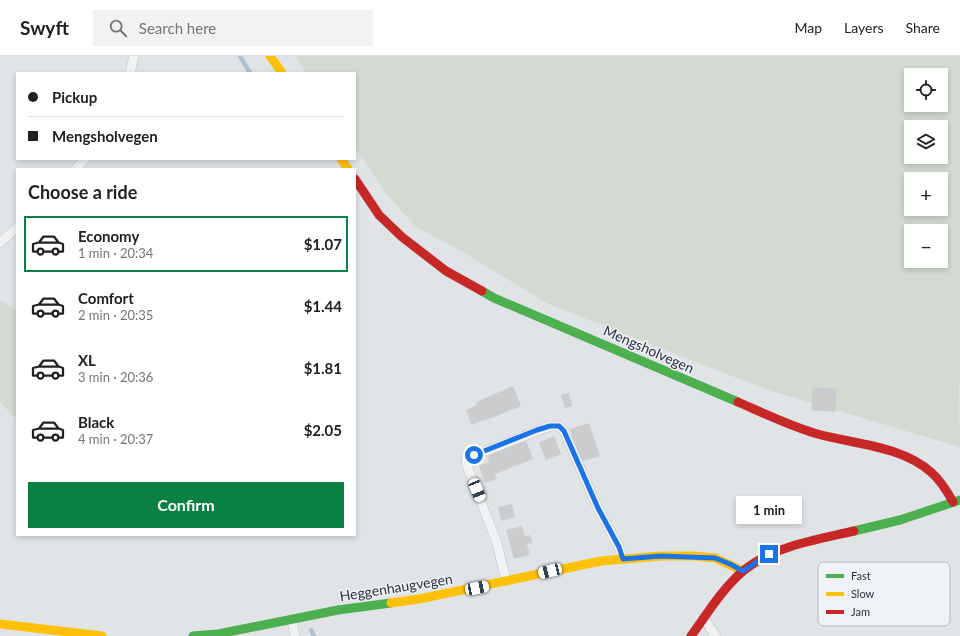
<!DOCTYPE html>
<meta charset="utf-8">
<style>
body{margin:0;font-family:Lato,sans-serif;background:#f2f2f2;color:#202124;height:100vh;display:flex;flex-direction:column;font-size:15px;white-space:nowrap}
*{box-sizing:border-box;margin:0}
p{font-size:13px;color:#757577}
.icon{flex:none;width:22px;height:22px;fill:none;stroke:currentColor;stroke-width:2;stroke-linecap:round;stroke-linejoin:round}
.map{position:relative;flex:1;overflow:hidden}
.sheet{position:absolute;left:16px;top:112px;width:340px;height:368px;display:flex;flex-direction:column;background:#fff;border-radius:0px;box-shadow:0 2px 6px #0003}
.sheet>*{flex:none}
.banner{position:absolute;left:16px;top:16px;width:340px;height:88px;border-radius:0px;box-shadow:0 2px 6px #0003;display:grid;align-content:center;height:88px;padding:0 12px;background:#fff}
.fabs{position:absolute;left:904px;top:12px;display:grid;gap:8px}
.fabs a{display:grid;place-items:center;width:44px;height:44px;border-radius:0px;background:#fff;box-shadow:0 2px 6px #0003;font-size:20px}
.end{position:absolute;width:18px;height:18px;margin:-9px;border:5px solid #1a73e8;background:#fff;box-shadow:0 0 0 2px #fff}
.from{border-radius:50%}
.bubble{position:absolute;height:28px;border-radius:0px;background:#fff;box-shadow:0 2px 6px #0003;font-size:13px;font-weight:700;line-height:28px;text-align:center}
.car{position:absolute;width:12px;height:24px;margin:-12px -6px;border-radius:5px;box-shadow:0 0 3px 1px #0007;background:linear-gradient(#fff 24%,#345 0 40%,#fff 0 76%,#345 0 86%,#fff 0)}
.banner b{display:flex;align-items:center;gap:14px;height:38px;font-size:15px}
.banner b+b{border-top:1px solid #e0e0e0}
.banner i{width:10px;height:10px;background:#202124}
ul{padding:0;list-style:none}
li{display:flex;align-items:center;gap:12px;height:56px;margin:0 8px 6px;padding:0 4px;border:2px solid transparent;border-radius:0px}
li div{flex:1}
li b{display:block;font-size:15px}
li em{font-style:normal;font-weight:700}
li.current{border-color:#0b8043}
li>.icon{width:36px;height:36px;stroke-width:1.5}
h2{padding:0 12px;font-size:18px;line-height:48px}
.button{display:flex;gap:8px;margin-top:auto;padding:8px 12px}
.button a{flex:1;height:46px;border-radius:0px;background:#0b8043;color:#fff;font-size:16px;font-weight:700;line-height:46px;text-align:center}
header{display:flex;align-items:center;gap:24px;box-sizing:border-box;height:56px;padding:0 20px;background:#fff;border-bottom:1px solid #e0e0e0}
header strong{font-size:19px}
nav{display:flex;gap:22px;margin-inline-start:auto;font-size:14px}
.search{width:280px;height:36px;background:#f2f2f2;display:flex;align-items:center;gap:10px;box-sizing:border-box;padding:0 14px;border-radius:0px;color:#757577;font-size:15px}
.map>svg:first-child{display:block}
</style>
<header>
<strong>Swyft</strong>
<div class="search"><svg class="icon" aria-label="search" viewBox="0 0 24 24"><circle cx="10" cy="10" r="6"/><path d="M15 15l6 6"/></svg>Search here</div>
<nav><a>Map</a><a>Layers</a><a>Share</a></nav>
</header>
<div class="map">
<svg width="960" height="580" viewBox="0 0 960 580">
<rect width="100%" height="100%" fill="#e1e4e6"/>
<path fill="#d2dad1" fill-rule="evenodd" d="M 295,0 L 960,0 L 960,328 L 959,329 L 960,391 L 765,333 L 548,248 L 458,193 L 416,171 L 385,136 L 355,91 L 355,17 L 306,17 ZM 911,19 L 941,19 L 941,49 L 911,49 ZM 911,71 L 941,71 L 941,101 L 911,101 ZM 911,123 L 941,123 L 941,153 L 911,153 ZM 911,175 L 941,175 L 941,205 L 911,205 Z
M 0,244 L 17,254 L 17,362 L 13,360 L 0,346 Z"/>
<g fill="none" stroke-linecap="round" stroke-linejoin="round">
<path stroke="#afc2d1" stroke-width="4.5" d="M 240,0 L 250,17
M 311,574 L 314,580"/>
</g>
<path fill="#caccce" d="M 513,330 L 521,350 L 484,365 L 483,364 L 472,369 L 466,354 L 477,349 L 476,346 Z
M 813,331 L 837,333 L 835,356 L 811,354 Z
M 569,337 L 572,350 L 565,352 L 561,339 Z
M 589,367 L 600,400 L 579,406 L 570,379 L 572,378 L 570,373 Z
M 554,380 L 561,398 L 546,404 L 539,387 Z
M 526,384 L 533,403 L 495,418 L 497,423 L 485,427 L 479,410 L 489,406 L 487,399 Z
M 512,448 L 515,461 L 501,465 L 498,451 Z
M 522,470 L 525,480 L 530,479 L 533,487 L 527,488 L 530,499 L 514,503 L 506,474 Z"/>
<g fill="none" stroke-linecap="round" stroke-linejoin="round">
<g stroke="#bfc2c4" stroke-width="10">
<path id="lane" d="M 130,17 L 134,0
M 76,113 L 85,103
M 0,187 L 17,171
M 506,525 L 497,487 L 467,410 L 466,404 L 468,402 L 550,370 L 559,370 L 564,375 L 598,452 L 619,491 L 623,503
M 704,563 L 716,580
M 292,564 L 295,580"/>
</g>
<use href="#lane" stroke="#f1f2f3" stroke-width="9"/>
<path stroke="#4caf50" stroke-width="9" d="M 482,235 L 494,242 L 738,346
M 854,475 L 900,464 L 960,444
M 193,580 L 218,578 L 338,554 L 391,547"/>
<path stroke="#ffc107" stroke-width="9" d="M 270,0 L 282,17
M 341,103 L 348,113
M 391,547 L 419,543 L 601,505 L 661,500 L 695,500 L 715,502 L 743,515
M 0,568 L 102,580"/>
<path stroke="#c62828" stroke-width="9" d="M 355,123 L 379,159 L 402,181 L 446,215 L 482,235
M 738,346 C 763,357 788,369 814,377 C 851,388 902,389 932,417 C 941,425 947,435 953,446
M 691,580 C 707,558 722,533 743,515 C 773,490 816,484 854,475"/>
</g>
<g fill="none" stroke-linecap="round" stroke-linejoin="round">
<path stroke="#1a73e8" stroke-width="5" d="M 474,399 L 537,374 L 550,370 L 559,370 L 564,375 L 598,452 L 619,491 L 623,503 L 661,500 L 715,502 L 730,508 L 743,515 L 769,498"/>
</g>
<g text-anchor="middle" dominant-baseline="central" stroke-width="3" stroke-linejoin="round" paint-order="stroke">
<g font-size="14" fill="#283240" stroke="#eff2f6">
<text transform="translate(649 293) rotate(24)">Mengsholvegen</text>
<text transform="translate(396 531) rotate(-9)">Heggenhaugvegen</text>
</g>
</g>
<rect x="818" y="506" width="132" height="64" rx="6" fill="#eff2f6" stroke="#b3b8bf" stroke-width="1"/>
<rect x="826" y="518" width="18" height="4" fill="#4caf50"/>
<rect x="826" y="536" width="18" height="4" fill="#ffc107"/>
<rect x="826" y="554" width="18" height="4" fill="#c62828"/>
<g font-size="11" fill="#283240">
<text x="851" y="524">Fast</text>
<text x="851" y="542">Slow</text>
<text x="851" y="560">Jam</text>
</g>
</svg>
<div class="fabs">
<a><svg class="icon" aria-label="locate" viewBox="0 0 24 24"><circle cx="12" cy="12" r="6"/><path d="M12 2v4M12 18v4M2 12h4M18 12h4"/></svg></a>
<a><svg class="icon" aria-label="layers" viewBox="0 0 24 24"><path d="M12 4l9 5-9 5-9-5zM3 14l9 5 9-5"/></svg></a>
<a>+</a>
<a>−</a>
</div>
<i class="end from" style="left:474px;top:399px"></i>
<i class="end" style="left:769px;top:498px"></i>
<div class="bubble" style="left:736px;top:440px;width:66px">1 min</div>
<i class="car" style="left:477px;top:434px;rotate:158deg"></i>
<i class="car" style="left:550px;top:515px;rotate:256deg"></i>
<i class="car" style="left:477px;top:532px;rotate:79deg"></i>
<div class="banner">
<b><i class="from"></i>Pickup</b>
<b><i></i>Mengsholvegen</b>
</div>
<section class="sheet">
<h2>Choose a ride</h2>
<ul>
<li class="current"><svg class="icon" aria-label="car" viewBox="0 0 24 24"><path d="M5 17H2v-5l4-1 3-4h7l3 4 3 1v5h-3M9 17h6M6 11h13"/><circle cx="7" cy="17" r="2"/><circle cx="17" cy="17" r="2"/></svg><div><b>Economy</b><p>1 min · 20:34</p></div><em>$1.07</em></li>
<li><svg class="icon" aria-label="car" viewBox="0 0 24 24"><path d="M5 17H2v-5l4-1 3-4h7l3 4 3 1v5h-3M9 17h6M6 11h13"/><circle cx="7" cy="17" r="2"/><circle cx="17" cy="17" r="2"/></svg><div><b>Comfort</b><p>2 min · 20:35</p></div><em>$1.44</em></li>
<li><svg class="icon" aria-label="car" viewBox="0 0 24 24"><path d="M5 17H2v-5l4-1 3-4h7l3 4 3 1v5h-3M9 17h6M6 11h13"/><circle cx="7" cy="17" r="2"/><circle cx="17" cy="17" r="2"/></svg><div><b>XL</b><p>3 min · 20:36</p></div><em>$1.81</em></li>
<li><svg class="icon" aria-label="car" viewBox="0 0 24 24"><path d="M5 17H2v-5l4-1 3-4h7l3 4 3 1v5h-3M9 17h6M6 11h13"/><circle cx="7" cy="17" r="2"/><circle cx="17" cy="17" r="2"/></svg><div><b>Black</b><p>4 min · 20:37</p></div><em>$2.05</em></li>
</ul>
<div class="button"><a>Confirm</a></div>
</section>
</div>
